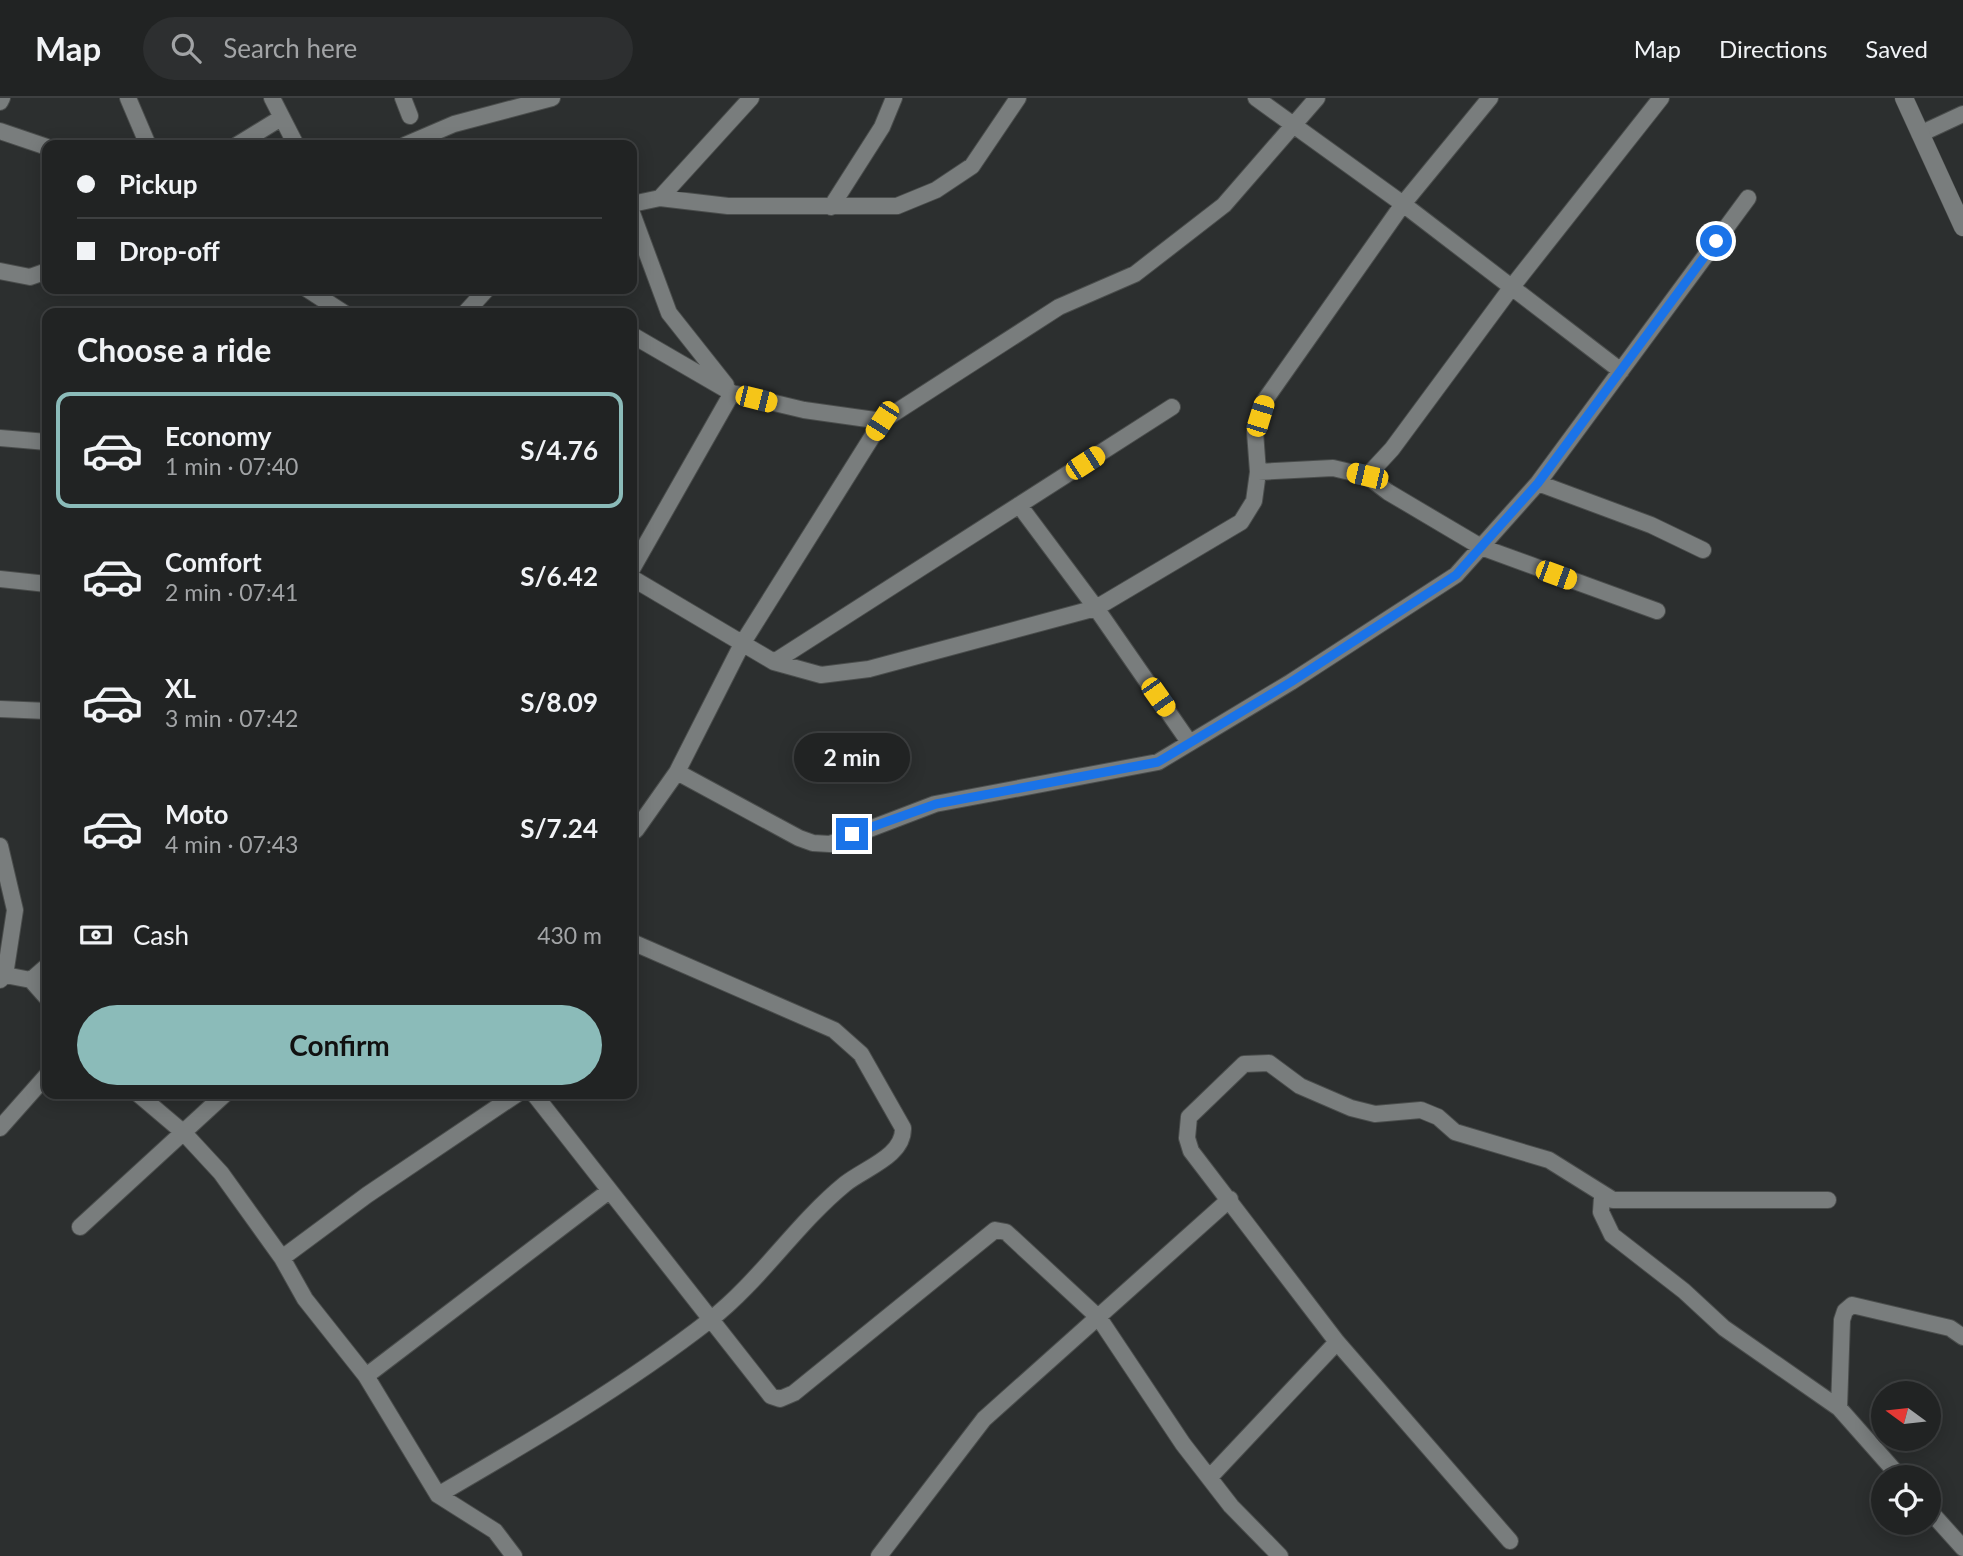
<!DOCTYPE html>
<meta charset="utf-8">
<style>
body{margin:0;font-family:Lato,sans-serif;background:#2d2f30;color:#f1f3f6;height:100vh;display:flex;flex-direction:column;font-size:26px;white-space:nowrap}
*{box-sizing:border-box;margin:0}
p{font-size:23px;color:#a2a4a6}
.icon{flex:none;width:38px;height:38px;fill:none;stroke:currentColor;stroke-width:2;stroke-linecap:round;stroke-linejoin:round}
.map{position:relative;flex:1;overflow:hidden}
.details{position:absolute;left:42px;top:210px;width:595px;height:791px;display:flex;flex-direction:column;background:#212323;border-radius:14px;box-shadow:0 4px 18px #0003,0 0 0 2px #3e4041}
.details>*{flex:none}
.top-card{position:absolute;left:42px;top:42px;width:595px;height:154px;border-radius:14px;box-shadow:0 4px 18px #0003,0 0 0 2px #3e4041;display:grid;align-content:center;height:154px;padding:0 35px;background:#212323}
.needle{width:46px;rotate:285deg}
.buttons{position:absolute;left:1871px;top:1283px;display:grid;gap:14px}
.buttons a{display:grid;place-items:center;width:70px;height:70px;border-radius:50%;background:#212323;box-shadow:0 4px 18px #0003,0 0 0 2px #3e4041;font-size:35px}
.end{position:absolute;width:32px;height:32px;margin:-16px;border:9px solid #1a73e8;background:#fff;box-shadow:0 0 0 4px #fff}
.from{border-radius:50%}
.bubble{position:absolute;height:49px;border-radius:24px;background:#212323;box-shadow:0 4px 18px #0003,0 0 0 2px #3e4041;font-size:23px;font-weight:700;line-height:49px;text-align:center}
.car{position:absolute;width:21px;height:42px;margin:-21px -10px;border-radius:9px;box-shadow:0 0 5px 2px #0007;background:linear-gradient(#f5c518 24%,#345 0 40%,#f5c518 0 76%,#345 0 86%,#f5c518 0)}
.top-card b{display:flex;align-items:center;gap:24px;height:66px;font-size:26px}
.top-card b+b{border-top:2px solid #3e4041}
.top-card i{width:18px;height:18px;background:#f1f3f6}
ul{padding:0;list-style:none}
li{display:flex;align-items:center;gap:21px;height:116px;margin:0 14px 10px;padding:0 21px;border:4px solid transparent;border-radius:14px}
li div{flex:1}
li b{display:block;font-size:26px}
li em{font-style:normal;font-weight:700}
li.on{border-color:#8bbbb9}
li>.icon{width:63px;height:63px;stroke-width:1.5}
h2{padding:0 35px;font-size:32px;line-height:84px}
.pay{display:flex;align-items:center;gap:18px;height:77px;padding:0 35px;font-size:26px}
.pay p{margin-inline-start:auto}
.action{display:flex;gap:14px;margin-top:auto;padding:14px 35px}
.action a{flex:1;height:80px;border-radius:42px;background:#8bbbb9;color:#111;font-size:28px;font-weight:700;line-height:80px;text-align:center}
header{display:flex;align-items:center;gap:42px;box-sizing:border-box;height:98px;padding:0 35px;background:#212323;border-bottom:2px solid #3e4041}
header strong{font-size:33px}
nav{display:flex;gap:38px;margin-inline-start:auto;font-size:24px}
.search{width:490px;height:63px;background:#2d2f30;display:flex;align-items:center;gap:18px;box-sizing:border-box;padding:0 24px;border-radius:38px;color:#a2a4a6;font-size:26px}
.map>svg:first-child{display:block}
</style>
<header>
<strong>Map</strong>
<div class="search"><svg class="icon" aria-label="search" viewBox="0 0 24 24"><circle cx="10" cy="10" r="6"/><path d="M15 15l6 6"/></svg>Search here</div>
<nav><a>Map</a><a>Directions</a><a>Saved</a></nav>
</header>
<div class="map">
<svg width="1963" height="1458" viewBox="0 0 1963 1458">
<rect width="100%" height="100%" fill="#2c2f2f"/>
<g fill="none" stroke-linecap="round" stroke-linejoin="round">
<g stroke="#4a4d4c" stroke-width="18">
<path id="minor" d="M 128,0 L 148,47
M 272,0 L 296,47
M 403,0 L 410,18
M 1256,0 L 1403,106 L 1621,273
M 0,4 L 2,0
M 0,33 L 47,49
M 1920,36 L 1963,16
M 237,47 L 281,20
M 405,47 L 454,26 L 552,0
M 660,100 L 751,0
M 632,106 L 660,100 L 728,108 L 897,108 L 936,92 L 972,68 L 1018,0
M 831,109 L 882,29 L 894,0
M 632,115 L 669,215 L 726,287
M 0,173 L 30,179 L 47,173
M 307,191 L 344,215
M 465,215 L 487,191
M 632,237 L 732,295 L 804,312 L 882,323 L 1059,209 L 1135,176 L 1224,107 L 1317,0
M 0,340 L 47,344
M 1258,374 L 1333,370 L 1367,378
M 1538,385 L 1651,427 L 1703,452
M 1019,407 L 1096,510 L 1189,644
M 632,471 L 732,295
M 632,480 L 774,564 L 821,577 L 869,571 L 1096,510 L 1241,424 L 1254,403 L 1258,374 L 1255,334 L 1265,302 L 1403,106 L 1490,0
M 0,481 L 47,486
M 1657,513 L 1481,449 L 1388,394 L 1367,378 L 1392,351 L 1511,190 L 1661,0
M 774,564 L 1172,309
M 0,611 L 47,613
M 677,674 L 799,740 L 813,745 L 830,746 L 935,706 L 1158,664 L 1291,584 L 1456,477 L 1538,385 L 1748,100
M 636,732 L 677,674 L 742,546 L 882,323
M 0,748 L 15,812 L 5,877
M 0,882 L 5,877 L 31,882 L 47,868
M 31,882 L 47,900
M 138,996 L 184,1035 L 221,1075 L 282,1160 L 305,1201 L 366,1278 L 438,1397 L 495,1433 L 514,1458
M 534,996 L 771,1298 L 780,1301 L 794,1295 L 995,1132 L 1006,1134 L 1099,1220 L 1183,1346 L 1231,1408 L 1280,1458
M 0,1030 L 47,977
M 1602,1099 L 1601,1114 L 1612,1137 L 1684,1193 L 1724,1230 L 1839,1310 L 1900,1379
M 80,1129 L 225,996
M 282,1160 L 367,1097 L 517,996
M 366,1278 L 609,1093
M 1839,1310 L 1842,1222 L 1845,1213 L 1852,1207 L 1950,1230 L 1963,1239
M 1210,1379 L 1337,1244
M 438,1397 C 531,1343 625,1288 710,1222 C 760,1183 796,1126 845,1086 C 865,1070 904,1058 903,1030 L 861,956 L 834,932 L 632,844
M 1928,1411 L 1963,1450
M 1510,1443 L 1337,1244 L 1191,1053 L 1187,1040 L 1189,1019 L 1244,966 L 1269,965 L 1300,988 L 1351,1010 L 1375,1016 L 1421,1012 L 1438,1019 L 1455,1034 L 1549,1062 L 1613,1102 L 1828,1102
M 879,1458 L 984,1321 L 1230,1101"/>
</g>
<g stroke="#4a4d4c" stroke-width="19">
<path id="tertiary" d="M 1904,0 L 1963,129"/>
</g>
<use href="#minor" stroke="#797d7d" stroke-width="16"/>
<use href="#tertiary" stroke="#797d7d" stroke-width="18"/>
</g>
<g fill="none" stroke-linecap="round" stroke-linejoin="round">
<path stroke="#1a73e8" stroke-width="9" d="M 852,736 L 936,706 L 1158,664 L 1291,584 L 1456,477 L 1538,385 L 1716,143"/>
</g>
</svg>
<div class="buttons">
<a><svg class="needle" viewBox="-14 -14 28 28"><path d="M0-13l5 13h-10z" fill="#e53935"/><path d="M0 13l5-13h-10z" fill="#a2a4a6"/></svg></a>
<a><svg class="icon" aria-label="locate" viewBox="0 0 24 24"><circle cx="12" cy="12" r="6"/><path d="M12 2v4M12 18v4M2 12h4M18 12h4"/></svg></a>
</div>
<i class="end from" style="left:1716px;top:143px"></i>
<i class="end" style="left:852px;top:736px"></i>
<div class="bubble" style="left:794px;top:635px;width:116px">2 min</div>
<i class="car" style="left:756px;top:301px;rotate:104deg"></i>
<i class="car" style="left:1260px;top:318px;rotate:17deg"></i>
<i class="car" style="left:882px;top:323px;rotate:213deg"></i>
<i class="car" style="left:1085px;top:365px;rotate:57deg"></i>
<i class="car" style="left:1367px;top:378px;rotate:283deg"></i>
<i class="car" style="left:1556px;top:477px;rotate:110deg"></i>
<i class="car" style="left:1158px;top:599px;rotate:145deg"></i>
<div class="top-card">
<b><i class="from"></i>Pickup</b>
<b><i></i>Drop-off</b>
</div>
<section class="details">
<h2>Choose a ride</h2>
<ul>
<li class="on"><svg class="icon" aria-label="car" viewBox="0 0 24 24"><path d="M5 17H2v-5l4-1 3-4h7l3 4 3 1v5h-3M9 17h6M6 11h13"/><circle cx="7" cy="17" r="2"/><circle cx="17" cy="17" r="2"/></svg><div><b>Economy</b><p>1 min · 07:40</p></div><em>S/4.76</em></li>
<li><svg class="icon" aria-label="car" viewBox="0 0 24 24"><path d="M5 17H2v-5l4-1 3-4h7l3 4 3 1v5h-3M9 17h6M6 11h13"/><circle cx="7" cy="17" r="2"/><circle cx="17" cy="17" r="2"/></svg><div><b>Comfort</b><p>2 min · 07:41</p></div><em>S/6.42</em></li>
<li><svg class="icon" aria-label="car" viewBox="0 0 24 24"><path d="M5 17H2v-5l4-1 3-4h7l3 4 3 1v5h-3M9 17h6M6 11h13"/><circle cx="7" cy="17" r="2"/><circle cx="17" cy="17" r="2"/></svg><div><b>XL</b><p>3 min · 07:42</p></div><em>S/8.09</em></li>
<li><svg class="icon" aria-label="car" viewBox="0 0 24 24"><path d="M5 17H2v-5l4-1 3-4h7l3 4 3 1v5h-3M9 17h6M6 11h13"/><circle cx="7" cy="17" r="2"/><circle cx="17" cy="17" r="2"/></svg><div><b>Moto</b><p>4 min · 07:43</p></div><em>S/7.24</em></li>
</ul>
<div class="pay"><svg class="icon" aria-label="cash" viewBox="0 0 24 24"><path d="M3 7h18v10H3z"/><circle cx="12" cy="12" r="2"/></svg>Cash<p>430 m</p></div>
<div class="action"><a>Confirm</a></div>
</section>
</div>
